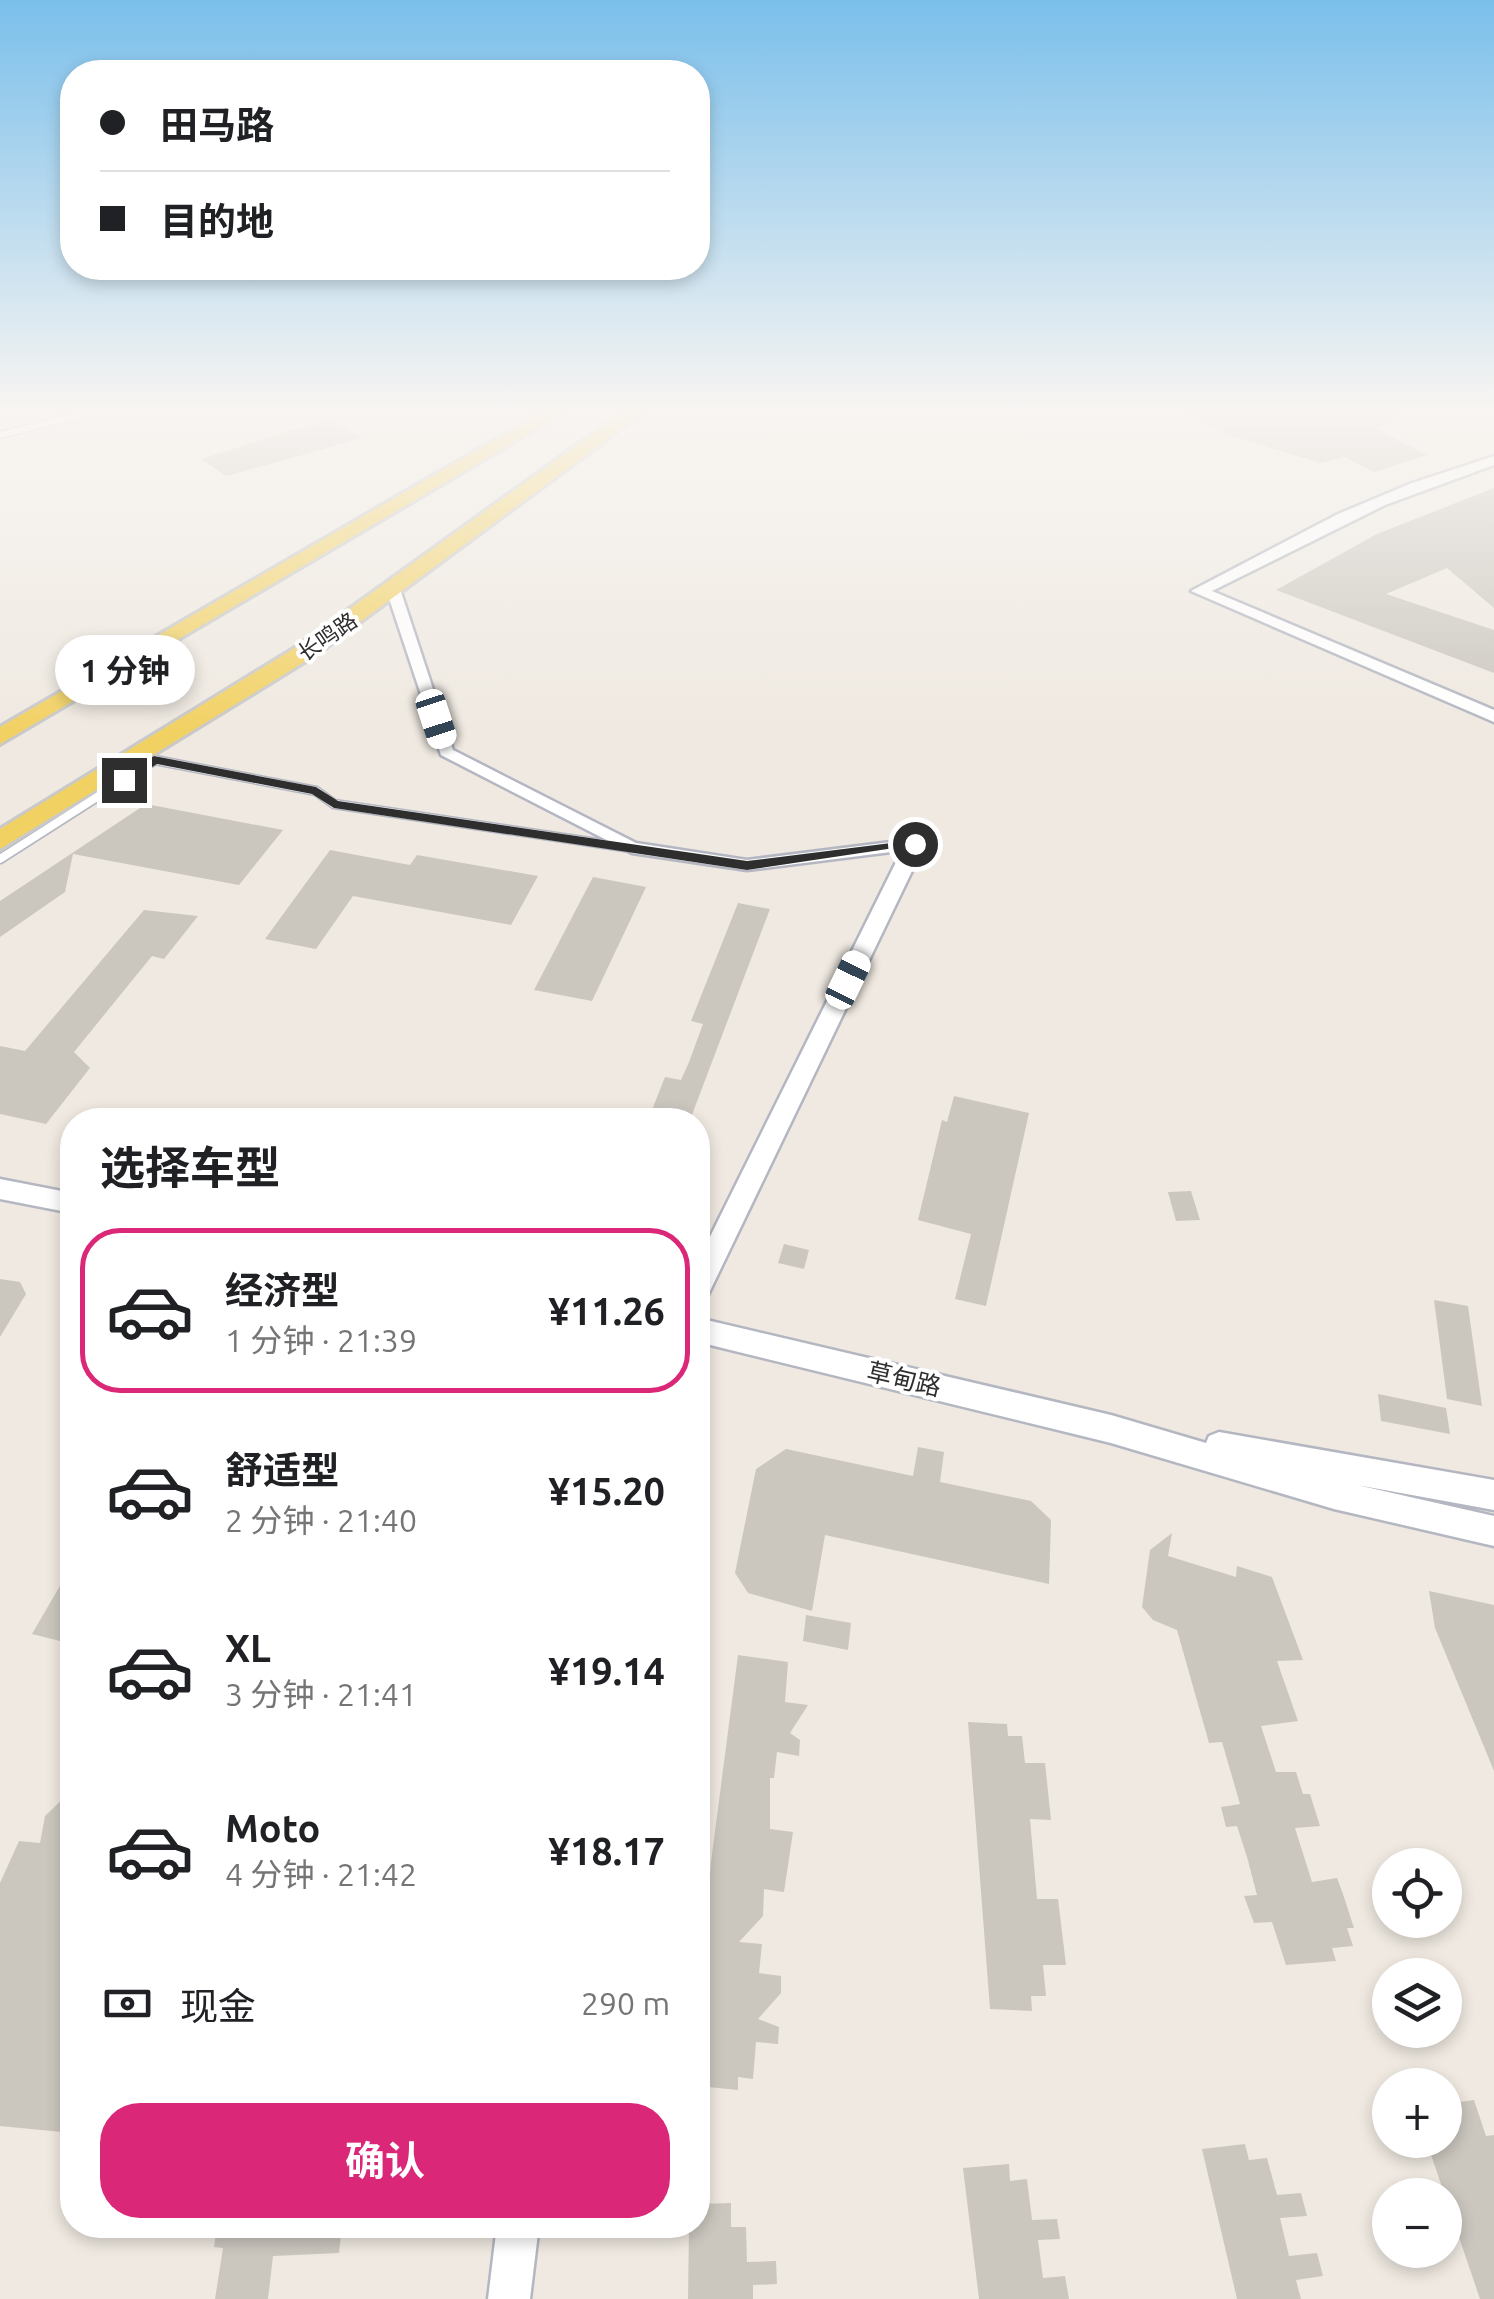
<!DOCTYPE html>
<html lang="zh">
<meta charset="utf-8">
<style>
body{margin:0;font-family:Ubuntu,"Noto Sans SC",sans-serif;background:#f6f6f6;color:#202124;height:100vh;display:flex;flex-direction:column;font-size:38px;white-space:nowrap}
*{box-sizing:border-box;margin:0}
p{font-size:32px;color:#757577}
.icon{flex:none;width:55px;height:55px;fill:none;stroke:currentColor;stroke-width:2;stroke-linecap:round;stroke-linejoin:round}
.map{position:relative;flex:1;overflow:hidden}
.side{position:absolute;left:60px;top:1108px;width:650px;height:1130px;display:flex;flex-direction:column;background:#fff;border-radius:40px;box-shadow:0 5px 15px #0003}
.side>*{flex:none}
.hud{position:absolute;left:60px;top:60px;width:650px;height:220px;border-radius:40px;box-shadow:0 5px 15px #0003;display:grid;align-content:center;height:220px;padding:0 40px;background:#fff}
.tools{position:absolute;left:1372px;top:1848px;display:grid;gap:20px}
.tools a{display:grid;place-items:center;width:90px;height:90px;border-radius:50%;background:#fff;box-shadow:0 5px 15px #0003;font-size:50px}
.end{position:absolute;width:45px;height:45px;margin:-22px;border:12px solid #2e2e2e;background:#fff;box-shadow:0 0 0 5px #fff}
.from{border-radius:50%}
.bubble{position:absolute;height:70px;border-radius:35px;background:#fff;box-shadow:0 5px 15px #0003;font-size:32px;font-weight:700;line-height:70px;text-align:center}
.car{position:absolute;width:30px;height:60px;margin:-30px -15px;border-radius:12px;box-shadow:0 0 8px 2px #0007;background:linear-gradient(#fff 24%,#345 0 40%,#fff 0 76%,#345 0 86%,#fff 0)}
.hud b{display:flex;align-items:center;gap:35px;height:95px;font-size:38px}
.hud b+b{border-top:2px solid #e0e0e0}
.hud i{width:25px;height:25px;background:#202124}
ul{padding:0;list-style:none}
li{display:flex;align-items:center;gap:30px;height:165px;margin:0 20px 15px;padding:0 20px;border:5px solid transparent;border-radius:40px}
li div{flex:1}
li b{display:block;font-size:38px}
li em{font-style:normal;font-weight:700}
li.current{border-color:#db2777}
li>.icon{width:90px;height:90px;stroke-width:1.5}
h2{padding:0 40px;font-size:45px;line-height:120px}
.pay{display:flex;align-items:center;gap:25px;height:110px;padding:0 40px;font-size:38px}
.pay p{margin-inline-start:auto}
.primary-button{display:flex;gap:20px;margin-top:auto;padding:20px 40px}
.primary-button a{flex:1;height:115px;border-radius:40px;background:#db2777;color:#fff;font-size:40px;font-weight:700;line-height:115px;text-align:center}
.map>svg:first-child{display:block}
</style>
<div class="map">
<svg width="1494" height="2299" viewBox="0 0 1494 2299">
<rect width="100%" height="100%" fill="#efe9e1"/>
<path fill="#cbc7bf" d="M 1180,409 L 1332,413 L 1330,409 L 1408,409 L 1377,429 L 1427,455 L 1374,472 L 1345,457 L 1321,463 L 1221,433 Z
M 332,418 L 363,438 L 226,476 L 201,459 Z
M 1494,488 L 1494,608 L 1447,568 L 1386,594 L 1494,630 L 1494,673 L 1276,590 L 1377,534 Z
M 146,804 L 283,830 L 239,885 L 73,854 L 65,892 L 0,937 L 0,901 Z
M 330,850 L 410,865 L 417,855 L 538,876 L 511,925 L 353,896 L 316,949 L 265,939 Z
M 593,877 L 646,887 L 592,1001 L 534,990 Z
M 738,903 L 770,909 L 690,1120 L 648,1120 L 665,1077 L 681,1080 L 689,1062 L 703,1024 L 691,1021 Z
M 144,910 L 198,916 L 164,959 L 152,956 L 74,1052 L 90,1068 L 46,1124 L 0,1114 L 0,1046 L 25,1051 Z
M 954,1096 L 1029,1113 L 986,1306 L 955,1299 L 971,1234 L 918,1220 L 942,1120 L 947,1122 Z
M 1191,1191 L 1200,1220 L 1176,1221 L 1168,1192 Z
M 784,1244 L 809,1250 L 804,1269 L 778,1263 Z
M 0,1279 L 20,1282 L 26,1294 L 0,1337 Z
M 1434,1300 L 1468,1306 L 1482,1406 L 1447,1399 Z
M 1378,1394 L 1446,1408 L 1450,1434 L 1381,1421 Z
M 918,1447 L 944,1452 L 940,1482 L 1031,1501 L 1051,1520 L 1049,1584 L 825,1535 L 812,1611 L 748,1593 L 735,1573 L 756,1469 L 786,1449 L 913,1476 Z
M 1172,1533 L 1168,1556 L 1236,1577 L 1237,1566 L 1272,1577 L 1303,1660 L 1277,1661 L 1298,1721 L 1261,1726 L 1276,1772 L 1296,1772 L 1303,1794 L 1310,1794 L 1320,1826 L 1295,1828 L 1312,1882 L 1337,1878 L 1343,1894 L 1354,1928 L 1347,1928 L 1353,1946 L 1332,1948 L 1336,1961 L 1286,1965 L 1272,1922 L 1254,1923 L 1244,1896 L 1257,1895 L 1247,1857 L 1237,1826 L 1226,1827 L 1221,1807 L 1240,1804 L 1222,1742 L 1209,1743 L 1177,1630 L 1153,1620 L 1142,1607 L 1150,1550 Z
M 72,1565 L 72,1644 L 32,1634 Z
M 1429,1591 L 1494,1605 L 1494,1771 L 1435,1628 Z
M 806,1615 L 851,1623 L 848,1650 L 803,1641 Z
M 738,1655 L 788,1662 L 785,1702 L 808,1705 L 790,1733 L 800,1740 L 799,1756 L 777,1752 L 774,1778 L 770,1778 L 770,1829 L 793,1832 L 784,1892 L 764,1889 L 763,1916 L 739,1942 L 762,1944 L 759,1973 L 781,1976 L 781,1993 L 758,2019 L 779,2027 L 778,2044 L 756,2042 L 753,2079 L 738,2077 L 738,2090 L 698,2086 L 698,2028 L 711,1862 Z
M 968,1722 L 1007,1724 L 1008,1736 L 1022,1736 L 1025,1763 L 1045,1763 L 1051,1820 L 1030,1819 L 1037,1899 L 1058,1899 L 1066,1965 L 1043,1965 L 1046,1996 L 1031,1996 L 1032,2011 L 990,2009 Z
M 72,1790 L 72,2133 L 0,2126 L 0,1883 L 19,1841 L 40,1843 L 45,1816 Z
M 1474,2100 L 1486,2136 L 1494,2135 L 1494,2299 L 1480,2299 L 1426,2140 L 1445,2140 L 1445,2104 Z
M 1245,2144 L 1249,2160 L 1267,2158 L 1277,2195 L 1301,2193 L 1307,2216 L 1280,2218 L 1289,2256 L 1317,2253 L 1323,2276 L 1296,2280 L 1301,2299 L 1237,2299 L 1202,2149 Z
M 1009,2164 L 1010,2181 L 1027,2179 L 1032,2220 L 1057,2219 L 1060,2239 L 1038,2240 L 1043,2278 L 1065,2276 L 1069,2299 L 979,2299 L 963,2168 Z
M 731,2203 L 731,2227 L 746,2227 L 747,2262 L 776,2261 L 777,2284 L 753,2285 L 753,2299 L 688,2299 L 689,2225 L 698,2225 L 698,2204 Z
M 217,2225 L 342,2225 L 339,2253 L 273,2256 L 268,2299 L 215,2299 L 223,2248 L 214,2247 Z"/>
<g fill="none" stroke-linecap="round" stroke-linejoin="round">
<g stroke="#b4b7c1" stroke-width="9">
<path id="service-far1" d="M 0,435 L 104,409"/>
</g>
<g stroke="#b4b7c1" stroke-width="11">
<path id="service" d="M 0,859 L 155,760 L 316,791 L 334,804 L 631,848"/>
</g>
<g stroke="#b4b7c1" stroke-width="5">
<path id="minor" d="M 393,585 L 400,589 L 453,750 L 636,843 L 747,860 L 915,839 L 923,844 L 915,849 L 747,870 L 632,853 L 441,755 L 386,589 Z"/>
</g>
<g stroke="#b4b7c1" stroke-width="5">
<path id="tertiary" d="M 1494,456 L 1494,465 L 1385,505 L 1212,591 L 1494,710 L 1494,722 L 1191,591 L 1338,514 L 1412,483 Z
M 915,838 L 925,844 L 708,1295 L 698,1298 L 698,1261 L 905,844 Z
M 0,1179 L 72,1193 L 72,1213 L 0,1199 Z
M 698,1318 L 1111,1415 L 1206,1443 L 1209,1436 L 1219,1432 L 1494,1480 L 1494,1510 L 1357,1485 L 1494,1516 L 1494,1546 L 1334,1509 L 1111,1443 L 698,1342 Z
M 497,2225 L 539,2225 L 530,2299 L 488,2299 Z"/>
</g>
<g stroke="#c9c9c9" stroke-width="6">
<path id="primary" d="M 548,409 L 570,409 L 0,744 L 0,727 Z
M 627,409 L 648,409 L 314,656 L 0,849 L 0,829 L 298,646 Z"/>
</g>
<use href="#service-far1" stroke="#fff" stroke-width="6"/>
<use href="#service" stroke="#fff" stroke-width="8"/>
<use href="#minor" fill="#fff" fill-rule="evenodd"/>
<use href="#tertiary" fill="#fff" fill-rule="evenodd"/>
<use href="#primary" fill="#f2d163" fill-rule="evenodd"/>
</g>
<linearGradient id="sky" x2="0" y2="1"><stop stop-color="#7abfeb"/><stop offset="0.56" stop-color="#f8f5f2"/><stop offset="1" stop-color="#f8f5f2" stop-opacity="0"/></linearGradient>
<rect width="1494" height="731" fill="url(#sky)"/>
<path fill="#2e2e2e" d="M 154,756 L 316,787 L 338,801 L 747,861 L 915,840 L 921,844 L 747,870 L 334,808 L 312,794 L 157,764 L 128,782 L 119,782 L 119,777 Z"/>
<g text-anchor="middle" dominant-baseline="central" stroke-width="8" stroke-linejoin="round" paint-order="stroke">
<g font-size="22" fill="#2e2e2e" stroke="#fff">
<text transform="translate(327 636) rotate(-35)">长鸣路</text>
</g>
<g font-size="25" fill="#2e2e2e" stroke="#fff">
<text transform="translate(904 1379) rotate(13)">草甸路</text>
</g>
</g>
</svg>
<div class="tools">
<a><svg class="icon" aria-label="locate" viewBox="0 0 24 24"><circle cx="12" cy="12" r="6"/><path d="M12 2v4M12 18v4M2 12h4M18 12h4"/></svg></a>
<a><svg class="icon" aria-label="layers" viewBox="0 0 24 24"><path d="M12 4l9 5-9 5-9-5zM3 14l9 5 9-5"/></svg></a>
<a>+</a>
<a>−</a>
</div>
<i class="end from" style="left:915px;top:844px"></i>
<i class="end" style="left:124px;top:780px"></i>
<div class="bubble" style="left:55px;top:635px;width:140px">1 分钟</div>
<i class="car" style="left:436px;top:719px;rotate:162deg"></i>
<i class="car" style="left:848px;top:980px;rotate:26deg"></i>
<div class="hud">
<b><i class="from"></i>田马路</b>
<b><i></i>目的地</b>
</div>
<section class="side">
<h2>选择车型</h2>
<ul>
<li class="current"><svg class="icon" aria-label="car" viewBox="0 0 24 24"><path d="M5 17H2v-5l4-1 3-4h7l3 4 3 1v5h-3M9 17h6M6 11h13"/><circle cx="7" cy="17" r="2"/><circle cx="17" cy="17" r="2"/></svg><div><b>经济型</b><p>1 分钟 · 21:39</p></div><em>¥11.26</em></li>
<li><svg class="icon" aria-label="car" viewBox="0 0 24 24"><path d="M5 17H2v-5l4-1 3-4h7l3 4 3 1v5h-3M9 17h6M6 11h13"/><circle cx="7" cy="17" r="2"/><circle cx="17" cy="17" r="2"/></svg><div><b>舒适型</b><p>2 分钟 · 21:40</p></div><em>¥15.20</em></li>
<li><svg class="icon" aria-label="car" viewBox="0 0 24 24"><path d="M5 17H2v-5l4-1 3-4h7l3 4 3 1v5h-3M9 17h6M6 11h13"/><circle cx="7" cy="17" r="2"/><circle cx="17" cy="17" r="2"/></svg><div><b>XL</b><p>3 分钟 · 21:41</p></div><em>¥19.14</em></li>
<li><svg class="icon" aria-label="car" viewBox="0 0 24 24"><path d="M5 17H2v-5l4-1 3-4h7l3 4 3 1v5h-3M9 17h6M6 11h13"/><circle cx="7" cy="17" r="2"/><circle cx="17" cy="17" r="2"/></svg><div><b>Moto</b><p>4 分钟 · 21:42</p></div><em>¥18.17</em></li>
</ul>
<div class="pay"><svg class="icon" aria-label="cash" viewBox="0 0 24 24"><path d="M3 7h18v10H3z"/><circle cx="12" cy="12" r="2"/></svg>现金<p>290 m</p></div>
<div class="primary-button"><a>确认</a></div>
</section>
</div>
